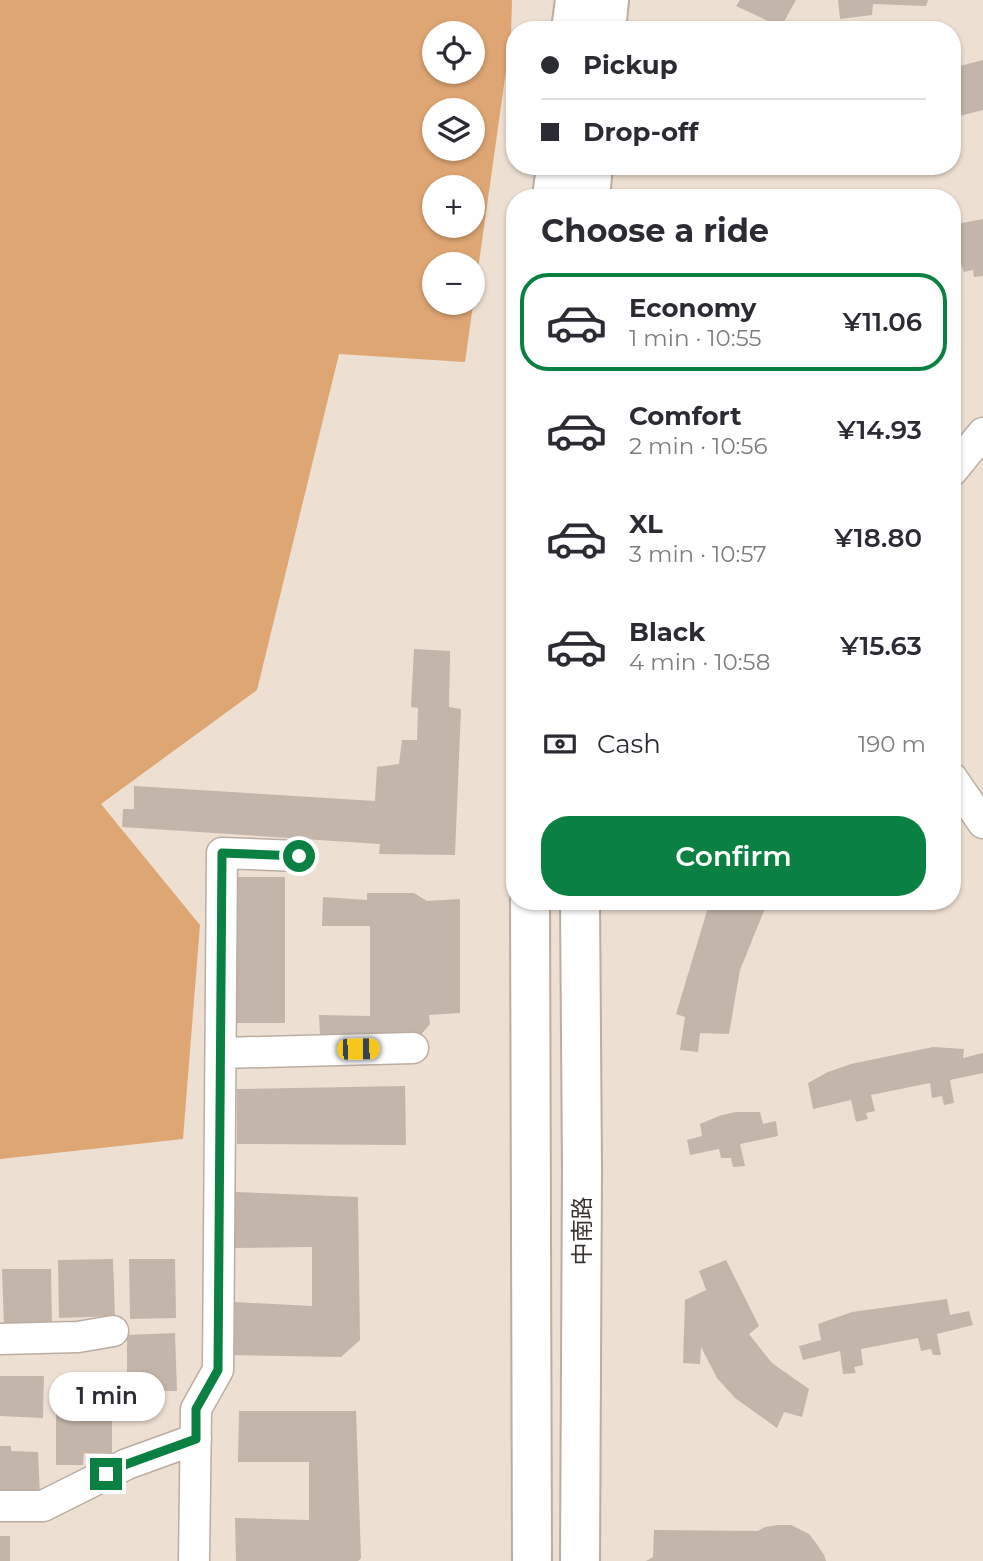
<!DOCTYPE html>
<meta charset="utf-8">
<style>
body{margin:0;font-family:Montserrat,"Noto Sans SC",sans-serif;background:#f7f7f7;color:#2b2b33;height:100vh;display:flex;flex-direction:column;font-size:26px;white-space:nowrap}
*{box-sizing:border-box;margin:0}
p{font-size:23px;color:#7c7c81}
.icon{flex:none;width:38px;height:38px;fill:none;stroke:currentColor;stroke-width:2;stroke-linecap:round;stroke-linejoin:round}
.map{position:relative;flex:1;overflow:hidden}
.side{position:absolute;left:506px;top:189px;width:455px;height:721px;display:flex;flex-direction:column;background:#fff;border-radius:28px;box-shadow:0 2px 5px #0004}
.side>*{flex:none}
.guide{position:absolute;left:506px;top:21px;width:455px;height:154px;border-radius:28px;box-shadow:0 2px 5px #0004;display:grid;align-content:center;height:154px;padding:0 35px;background:#fff}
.tools{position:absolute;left:422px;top:21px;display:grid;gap:14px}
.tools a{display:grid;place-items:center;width:63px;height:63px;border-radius:50%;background:#fff;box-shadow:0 2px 5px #0004;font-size:35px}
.end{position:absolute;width:32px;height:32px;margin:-16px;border:9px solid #0b8043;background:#fff;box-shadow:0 0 0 4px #fff}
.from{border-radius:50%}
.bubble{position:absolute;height:49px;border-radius:24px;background:#fff;box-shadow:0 2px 5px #0004;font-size:23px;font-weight:600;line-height:49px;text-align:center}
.car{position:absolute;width:21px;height:42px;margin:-21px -10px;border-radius:9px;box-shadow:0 0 5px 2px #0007;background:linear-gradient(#f5c518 24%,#345 0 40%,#f5c518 0 76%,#345 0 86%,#f5c518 0)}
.guide b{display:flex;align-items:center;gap:24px;height:66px;font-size:26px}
.guide b+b{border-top:2px solid #e1e1e2}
.guide i{width:18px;height:18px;background:#2b2b33}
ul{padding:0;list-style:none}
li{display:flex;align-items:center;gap:21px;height:98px;margin:0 14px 10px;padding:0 21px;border:4px solid transparent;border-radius:28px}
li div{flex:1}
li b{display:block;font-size:26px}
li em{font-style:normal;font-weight:600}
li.current{border-color:#0b8043}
li>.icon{width:63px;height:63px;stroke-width:1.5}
h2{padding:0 35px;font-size:32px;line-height:84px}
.pay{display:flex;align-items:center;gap:18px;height:77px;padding:0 35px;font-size:26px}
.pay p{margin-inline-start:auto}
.button{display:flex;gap:14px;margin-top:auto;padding:14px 35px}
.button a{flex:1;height:80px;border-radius:28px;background:#0b8043;color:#fff;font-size:28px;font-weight:600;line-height:80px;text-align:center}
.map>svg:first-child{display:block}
</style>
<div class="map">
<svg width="983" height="1561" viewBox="0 0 983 1561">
<rect width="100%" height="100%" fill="#eddfd2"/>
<path fill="#dea673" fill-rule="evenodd" d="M 0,0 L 512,0 L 511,35 L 465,362 L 339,354 L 257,690 L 101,804 L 200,925 L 183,1139 L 0,1159 ZM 434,33 L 472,33 L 472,72 L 434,72 ZM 434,110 L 472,110 L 472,149 L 434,149 ZM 434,187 L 472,187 L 472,226 L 434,226 ZM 434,264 L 472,264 L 472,303 L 434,303 Z"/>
<path fill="#c3b5a9" d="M 740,0 L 796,0 L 781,27 L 736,6 Z
M 838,0 L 928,0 L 926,6 L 873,4 L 872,15 L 840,19 Z
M 983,60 L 983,110 L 952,118 L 952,68 Z
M 983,219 L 983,276 L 974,277 L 973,270 L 964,272 L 959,259 L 952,261 L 952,225 Z
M 414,649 L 450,651 L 449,707 L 461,709 L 455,855 L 379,854 L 380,844 L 122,827 L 123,809 L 134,809 L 134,786 L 375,801 L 377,767 L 399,764 L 402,740 L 417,740 L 418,708 L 411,707 Z
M 232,877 L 285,877 L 285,1023 L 231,1023 Z
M 367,893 L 414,893 L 427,901 L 460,899 L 460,1013 L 429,1015 L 430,1024 L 418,1038 L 320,1036 L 319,1015 L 370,1016 L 370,926 L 322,926 L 323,897 L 367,900 Z
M 710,901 L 768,901 L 740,970 L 729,1034 L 700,1033 L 698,1052 L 680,1050 L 685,1017 L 676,1014 Z
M 933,1047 L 964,1049 L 963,1058 L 983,1053 L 983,1073 L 950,1080 L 954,1103 L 944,1105 L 942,1096 L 932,1098 L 930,1083 L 871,1095 L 875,1111 L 866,1113 L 868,1119 L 856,1122 L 851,1100 L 813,1109 L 808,1083 L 828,1072 L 851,1064 Z
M 405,1086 L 406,1145 L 237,1144 L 237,1089 Z
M 735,1112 L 760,1112 L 763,1124 L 776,1121 L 778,1136 L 740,1144 L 745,1166 L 733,1167 L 731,1158 L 721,1158 L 719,1149 L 690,1155 L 687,1140 L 702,1136 L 700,1124 L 719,1116 Z
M 235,1192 L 358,1197 L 360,1340 L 341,1357 L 233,1355 L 234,1302 L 312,1306 L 312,1247 L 232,1248 Z
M 113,1259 L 115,1316 L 59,1318 L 58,1260 Z
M 129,1259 L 175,1259 L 176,1318 L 130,1319 Z
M 726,1260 L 759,1326 L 749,1334 L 772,1363 L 809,1389 L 802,1417 L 784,1412 L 777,1428 L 735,1398 L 717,1378 L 701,1347 L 700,1364 L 683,1363 L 685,1300 L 706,1290 L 699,1271 Z
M 2,1269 L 51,1269 L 52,1326 L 4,1326 Z
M 947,1299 L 950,1315 L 969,1311 L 973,1325 L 937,1334 L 941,1355 L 933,1355 L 931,1349 L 921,1351 L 918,1338 L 861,1349 L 863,1365 L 854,1367 L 856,1373 L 843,1374 L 840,1351 L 803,1360 L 799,1346 L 821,1340 L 818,1324 L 852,1312 Z
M 175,1333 L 177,1391 L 127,1391 L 127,1335 Z
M 0,1376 L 44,1376 L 43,1418 L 0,1416 Z
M 56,1408 L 112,1411 L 112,1454 L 84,1453 L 83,1465 L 56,1465 Z
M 239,1411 L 356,1411 L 361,1558 L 358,1561 L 236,1561 L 235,1518 L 309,1520 L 309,1462 L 238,1462 Z
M 0,1446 L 11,1446 L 11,1451 L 38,1452 L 40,1496 L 0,1503 Z
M 778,1525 L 791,1525 L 809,1534 L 816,1543 L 824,1555 L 826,1561 L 646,1561 L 653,1557 L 654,1530 L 758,1531 L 765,1527 Z
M 0,1536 L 10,1536 L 10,1561 L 0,1561 Z"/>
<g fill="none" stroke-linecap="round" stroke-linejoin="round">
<g stroke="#bbada2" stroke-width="33">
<path id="minor" d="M 952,471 L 983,433
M 952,778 L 983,823
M 221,1053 L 413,1048
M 0,1339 L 78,1337 L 113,1331
M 0,1506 L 43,1506 L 127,1464 L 196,1439
M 194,1561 L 196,1409 L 218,1370 L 222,853 L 299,856"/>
</g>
<g stroke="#bbada2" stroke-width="42">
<path id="primary" d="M 571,30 L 575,0
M 606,30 L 609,0
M 552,198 L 556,166
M 590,198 L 593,166
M 530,901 L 532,1561
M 580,1561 L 582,1169 L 580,901"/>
</g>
<use href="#minor" stroke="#fff" stroke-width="30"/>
<use href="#primary" stroke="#fff" stroke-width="38"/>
</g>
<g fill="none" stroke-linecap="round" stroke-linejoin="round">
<path stroke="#0b8043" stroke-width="9" d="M 106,1474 L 127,1464 L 196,1439 L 196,1409 L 218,1370 L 222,853 L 299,856"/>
</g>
<g text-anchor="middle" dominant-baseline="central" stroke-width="5" stroke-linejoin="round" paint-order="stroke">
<g font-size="23" fill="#39342f" stroke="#fff">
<text transform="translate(582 1231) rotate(-90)">中南路</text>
</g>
</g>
</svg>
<div class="tools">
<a><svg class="icon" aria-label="locate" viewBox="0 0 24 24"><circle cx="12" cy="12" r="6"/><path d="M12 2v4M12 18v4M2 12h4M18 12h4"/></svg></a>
<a><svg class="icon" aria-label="layers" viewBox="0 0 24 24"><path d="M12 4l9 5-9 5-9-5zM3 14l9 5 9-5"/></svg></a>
<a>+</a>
<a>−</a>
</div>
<i class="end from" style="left:299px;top:856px"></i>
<i class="end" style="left:106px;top:1474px"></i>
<div class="bubble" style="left:49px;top:1372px;width:116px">1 min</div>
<i class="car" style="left:358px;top:1049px;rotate:89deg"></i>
<div class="guide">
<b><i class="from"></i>Pickup</b>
<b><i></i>Drop-off</b>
</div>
<section class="side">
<h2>Choose a ride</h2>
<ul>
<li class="current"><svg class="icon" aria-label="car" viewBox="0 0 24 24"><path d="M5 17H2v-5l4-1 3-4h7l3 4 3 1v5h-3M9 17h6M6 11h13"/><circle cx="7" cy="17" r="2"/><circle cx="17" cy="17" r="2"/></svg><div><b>Economy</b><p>1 min · 10:55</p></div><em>¥11.06</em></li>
<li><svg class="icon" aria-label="car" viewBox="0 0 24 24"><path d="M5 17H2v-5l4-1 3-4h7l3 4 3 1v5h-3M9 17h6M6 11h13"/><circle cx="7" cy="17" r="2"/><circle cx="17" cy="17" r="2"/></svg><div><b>Comfort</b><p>2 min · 10:56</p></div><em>¥14.93</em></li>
<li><svg class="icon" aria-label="car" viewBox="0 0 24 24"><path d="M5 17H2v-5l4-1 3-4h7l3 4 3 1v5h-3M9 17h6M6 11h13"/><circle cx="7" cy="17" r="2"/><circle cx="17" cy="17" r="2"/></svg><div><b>XL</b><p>3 min · 10:57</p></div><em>¥18.80</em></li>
<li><svg class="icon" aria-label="car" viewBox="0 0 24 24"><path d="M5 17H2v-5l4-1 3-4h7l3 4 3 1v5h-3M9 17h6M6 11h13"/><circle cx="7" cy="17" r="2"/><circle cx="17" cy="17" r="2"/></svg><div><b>Black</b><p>4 min · 10:58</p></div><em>¥15.63</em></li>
</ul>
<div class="pay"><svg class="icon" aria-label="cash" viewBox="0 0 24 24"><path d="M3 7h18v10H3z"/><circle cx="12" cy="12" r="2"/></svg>Cash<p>190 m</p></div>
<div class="button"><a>Confirm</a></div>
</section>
</div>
